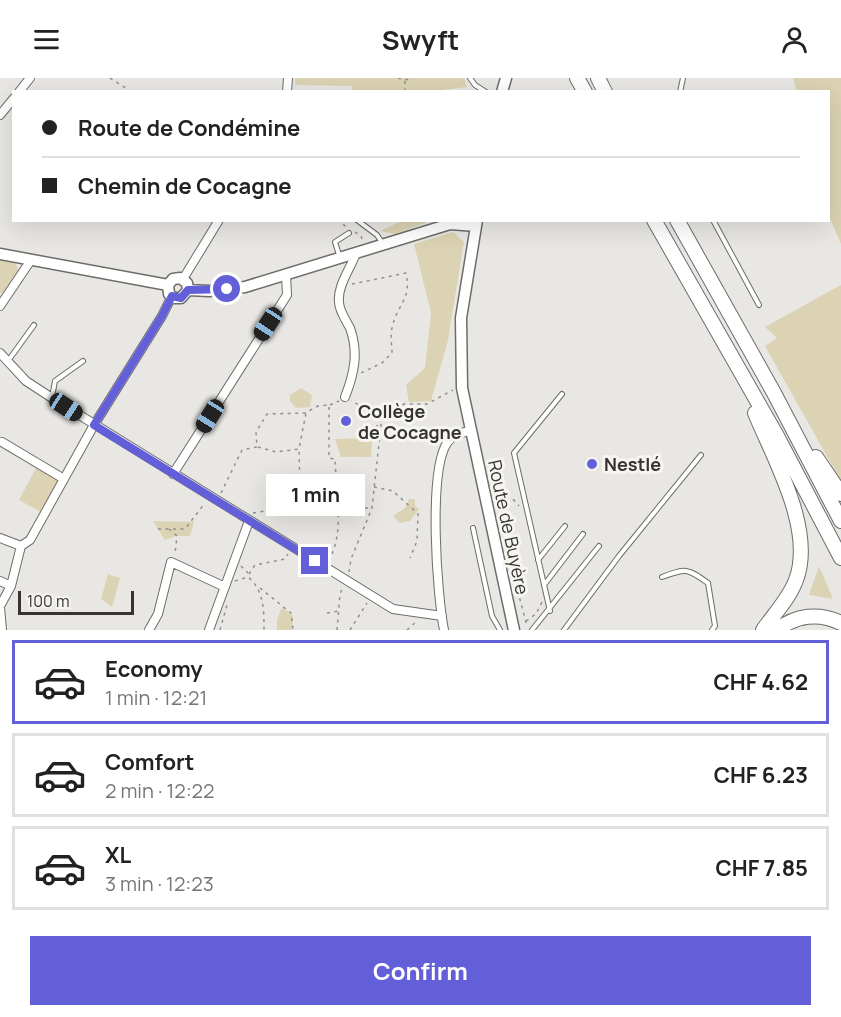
<!DOCTYPE html>
<meta charset="utf-8">
<style>
body{margin:0;font-family:Manrope,sans-serif;background:#f2f2f2;color:#222;height:100vh;display:flex;flex-direction:column;font-size:22px;white-space:nowrap}
*{box-sizing:border-box;margin:0}
p{font-size:20px;color:#767676}
.icon{flex:none;width:33px;height:33px;fill:none;stroke:currentColor;stroke-width:2;stroke-linecap:round;stroke-linejoin:round}
.map{position:relative;height:552px;overflow:hidden}
.sheet{display:flex;flex-direction:column;background:#fff;flex:1}
.sheet>*{flex:none}
.banner{position:absolute;left:12px;top:12px;width:818px;height:132px;border-radius:0px;box-shadow:0 6px 24px #0002;display:grid;align-content:center;height:132px;padding:0 30px;background:#fff}
.scale{position:absolute;left:18px;bottom:15px;width:116px;box-sizing:border-box;padding-left:6px;border:3px solid #353432;border-top:0;font-size:16px;line-height:21px;white-space:nowrap;color:#353432;-webkit-text-stroke:4px #f6f5f0;paint-order:stroke}
.end{position:absolute;width:27px;height:27px;margin:-14px;border:8px solid #625fd8;background:#fff;box-shadow:0 0 0 3px #fff}
.from{border-radius:50%}
.bubble{position:absolute;height:42px;border-radius:0px;background:#fff;box-shadow:0 6px 24px #0002;font-size:20px;font-weight:700;line-height:42px;text-align:center}
.car{position:absolute;width:18px;height:36px;margin:-18px -9px;border-radius:8px;box-shadow:0 0 4px 2px #0007;background:linear-gradient(#222 24%,#8ab4d8 0 40%,#222 0 76%,#8ab4d8 0 86%,#222 0)}
.banner b{display:flex;align-items:center;gap:21px;height:57px;font-size:22px}
.banner b+b{border-top:2px solid #e0e0e0}
.banner i{width:15px;height:15px;background:#222}
ul{padding:10px 0 0;list-style:none}
li{display:flex;align-items:center;gap:18px;height:84px;margin:0 12px 9px;padding:0 18px;border:3px solid #e0e0e0;border-radius:0px}
li div{flex:1}
li b{display:block;font-size:22px}
li em{font-style:normal;font-weight:700}
li.selected{border-color:#625fd8}
li>.icon{width:54px;height:54px;stroke-width:1.5}
.cta{display:flex;gap:12px;margin-top:auto;padding:12px 30px}
.cta a{flex:1;height:69px;border-radius:0px;background:#625fd8;color:#fff;font-size:24px;font-weight:700;line-height:69px;text-align:center}
header{display:flex;justify-content:space-between;align-items:center;height:78px;padding:0 30px;background:#fff;font-size:27px;font-weight:700}
.map>svg:first-child{display:block}
</style>
<header><svg class="icon" aria-label="menu" viewBox="0 0 24 24"><path d="M4 6h16M4 12h16M4 18h16"/></svg>Swyft<svg class="icon" aria-label="person" viewBox="0 0 24 24"><circle cx="12" cy="8" r="4"/><path d="M4 21q1-7 8-7t8 7"/></svg></header>
<div class="map">
<svg width="841" height="552" viewBox="0 0 841 552">
<rect width="100%" height="100%" fill="#e8e7e3"/>
<path fill="#dbd3b3" d="M 295,0 L 464,0 L 467,9 L 434,13 L 352,13 L 352,8 L 295,7 Z
M 793,0 L 841,0 L 841,166 L 828,136 L 828,14 L 797,13 Z
M 404,142 L 430,142 L 430,143 L 395,156 L 380,153 Z
M 453,154 L 464,164 L 448,262 L 431,323 L 409,324 L 406,307 L 425,290 L 431,235 L 414,166 Z
M 0,182 L 15,185 L 19,193 L 3,215 L 0,215 Z
M 841,207 L 841,403 L 765,268 L 777,260 L 765,249 Z
M 301,310 L 312,317 L 310,329 L 296,330 L 290,323 L 290,317 Z
M 372,360 L 371,379 L 341,379 L 335,361 Z
M 36,390 L 58,402 L 41,434 L 19,422 Z
M 290,397 L 302,397 L 302,414 L 278,427 L 276,411 Z
M 409,421 L 415,421 L 415,428 L 419,431 L 410,443 L 400,445 L 393,438 L 405,430 Z
M 153,443 L 194,444 L 190,458 L 176,458 L 165,462 Z
M 819,488 L 833,521 L 809,517 Z
M 108,496 L 120,500 L 112,529 L 101,521 Z
M 282,529 L 293,538 L 292,552 L 277,552 L 277,542 Z"/>
<g fill="none" stroke-linecap="round" stroke-linejoin="round">
<g stroke="#6d6c68" stroke-width="6">
<path id="lane" d="M 470,0 L 475,7 L 486,14
M 680,14 L 683,0
M 357,142 L 377,157 L 383,166
M 713,142 L 759,227
M 340,180 L 335,164 L 349,155
M 8,283 L 34,247
M 52,319 L 55,303 L 83,283
M 473,450 L 492,538 L 500,552
M 538,482 L 565,448
M 662,499 C 686,490 687,490 708,505 L 715,548 L 712,552
M 544,507 L 583,456
M 550,533 L 514,375 L 562,316
M 532,552 L 599,468
M 564,552 L 619,478 L 701,377"/>
</g>
<g stroke="#6d6c68" stroke-width="10">
<path id="street" d="M 19,14 L 30,0
M 287,14 L 288,0
M 0,37 L 14,20
M 183,201 L 219,142
M 0,228 L 31,182
M 0,275 L 26,303 L 52,320 L 393,531 L 442,538
M 345,319 C 354,296 359,275 350,250 C 346,242 339,233 339,224 C 337,208 351,190 356,175
M 2,364 L 64,401
M 173,396 L 287,217 L 286,197
M 0,460 L 21,468
M 21,468 L 30,462 L 94,347 L 162,238 L 172,218
M 0,503 L 11,508
M 0,528 L 11,508 L 21,468
M 0,529 L 2,552
M 149,552 L 158,536 L 171,484 L 225,509
M 209,552 L 249,443
M 444,552 C 437,517 428,394 447,365 C 453,357 462,355 471,352"/>
</g>
<g stroke="#6d6c68" stroke-width="13">
<path id="secondary" d="M 502,14 L 506,0
M 477,142 L 461,240 L 462,310 L 514,552
M 0,176 L 168,207
M 168,207 L 169,216 L 174,220 L 181,220 L 188,212
M 168,207 L 173,201 L 180,200 L 187,205 L 188,212
M 188,212 L 209,213 L 245,209 L 450,146 L 476,148"/>
</g>
<g stroke="#6d6c68" stroke-width="16">
<path id="highway" d="M 577,0 L 585,14
M 598,0 L 605,14
M 654,142 L 777,358 L 841,480
M 677,142 L 774,315 L 841,443
M 755,335 C 774,381 815,452 796,502 C 789,521 774,536 763,552
M 816,379 L 841,416
M 777,552 C 796,537 819,534 841,545"/>
</g>
<path stroke="#91908d" stroke-width="1.5" stroke-dasharray="3 4.5" stroke-linecap="butt" d="M 110,0 L 132,14
M 398,0 L 405,2 L 413,0
M 405,3 L 405,14
M 337,142 L 348,150
M 355,154 L 361,158 L 363,164
M 352,206 L 406,195 C 412,222 397,226 392,250 C 390,258 392,267 392,275 L 382,285 L 361,295
M 330,327 L 339,323
M 383,338 L 404,326 L 427,326 L 453,312
M 365,360 L 381,344
M 258,369 L 276,374 L 299,371 L 306,335
M 491,402 L 499,405 L 519,428
M 374,409 L 393,413 L 418,436 L 417,463 L 410,480
M 221,415 L 242,372 L 257,369 L 256,354 L 267,336 L 305,335 L 318,328 L 329,327 L 329,380 L 335,381 C 336,413 345,454 329,482
M 365,430 L 371,430
M 253,435 L 276,431 L 300,414 L 299,371
M 158,451 L 185,451 L 205,425
M 169,451 L 177,458 L 175,476
M 510,484 L 527,548
M 241,488 L 248,495
M 349,494 L 351,481 L 372,430 L 382,338 L 351,323
M 249,496 L 255,487 L 285,481 L 288,476
M 235,503 L 248,499 C 264,512 264,532 264,552
M 260,510 L 291,535 L 293,552
M 327,535 L 339,533
M 526,543 L 536,536 L 542,524
M 220,552 L 227,527
M 337,552 L 340,516 L 343,509
M 350,552 L 367,525
M 407,552 L 417,543"/>
<use href="#lane" stroke="#fff" stroke-width="4"/>
<use href="#street" stroke="#fff" stroke-width="8"/>
<use href="#secondary" stroke="#fff" stroke-width="10"/>
<use href="#highway" stroke="#fff" stroke-width="14"/>
</g>
<g fill="none" stroke-linecap="round" stroke-linejoin="round">
<path stroke="#625fd8" stroke-width="8" d="M 227,211 L 188,212 L 181,220 L 172,218 L 162,238 L 94,347 L 315,483"/>
</g>
<g fill="#625fd8" stroke="#f6f5f0" stroke-width="2">
<circle cx="346" cy="343" r="6"/>
<circle cx="592" cy="386" r="6"/>
</g>
<g text-anchor="middle" dominant-baseline="central" stroke-width="6" stroke-linejoin="round" paint-order="stroke">
<g font-size="18" font-weight="bold" fill="#353432" stroke="#f6f5f0" text-anchor="start">
<text x="358" y="333">Collège<tspan x="358" dy="21">de Cocagne</tspan></text>
<text x="604" y="386">Nestlé</text>
</g>
<g font-size="18" fill="#353432" stroke="#f6f5f0">
<text transform="translate(509 449) rotate(78)">Route de Buyère</text>
</g>
</g>
</svg>
<div class="scale">100 m</div>
<i class="end from" style="left:227px;top:211px"></i>
<i class="end" style="left:315px;top:483px"></i>
<div class="bubble" style="left:266px;top:396px;width:99px">1 min</div>
<i class="car" style="left:268px;top:246px;rotate:213deg"></i>
<i class="car" style="left:66px;top:329px;rotate:123deg"></i>
<i class="car" style="left:210px;top:338px;rotate:212deg"></i>
<div class="banner">
<b><i class="from"></i>Route de Condémine</b>
<b><i></i>Chemin de Cocagne</b>
</div>
</div>
<section class="sheet">
<ul>
<li class="selected"><svg class="icon" aria-label="car" viewBox="0 0 24 24"><path d="M5 17H2v-5l4-1 3-4h7l3 4 3 1v5h-3M9 17h6M6 11h13"/><circle cx="7" cy="17" r="2"/><circle cx="17" cy="17" r="2"/></svg><div><b>Economy</b><p>1 min · 12:21</p></div><em>CHF 4.62</em></li>
<li><svg class="icon" aria-label="car" viewBox="0 0 24 24"><path d="M5 17H2v-5l4-1 3-4h7l3 4 3 1v5h-3M9 17h6M6 11h13"/><circle cx="7" cy="17" r="2"/><circle cx="17" cy="17" r="2"/></svg><div><b>Comfort</b><p>2 min · 12:22</p></div><em>CHF 6.23</em></li>
<li><svg class="icon" aria-label="car" viewBox="0 0 24 24"><path d="M5 17H2v-5l4-1 3-4h7l3 4 3 1v5h-3M9 17h6M6 11h13"/><circle cx="7" cy="17" r="2"/><circle cx="17" cy="17" r="2"/></svg><div><b>XL</b><p>3 min · 12:23</p></div><em>CHF 7.85</em></li>
</ul>
<div class="cta"><a>Confirm</a></div>
</section>
